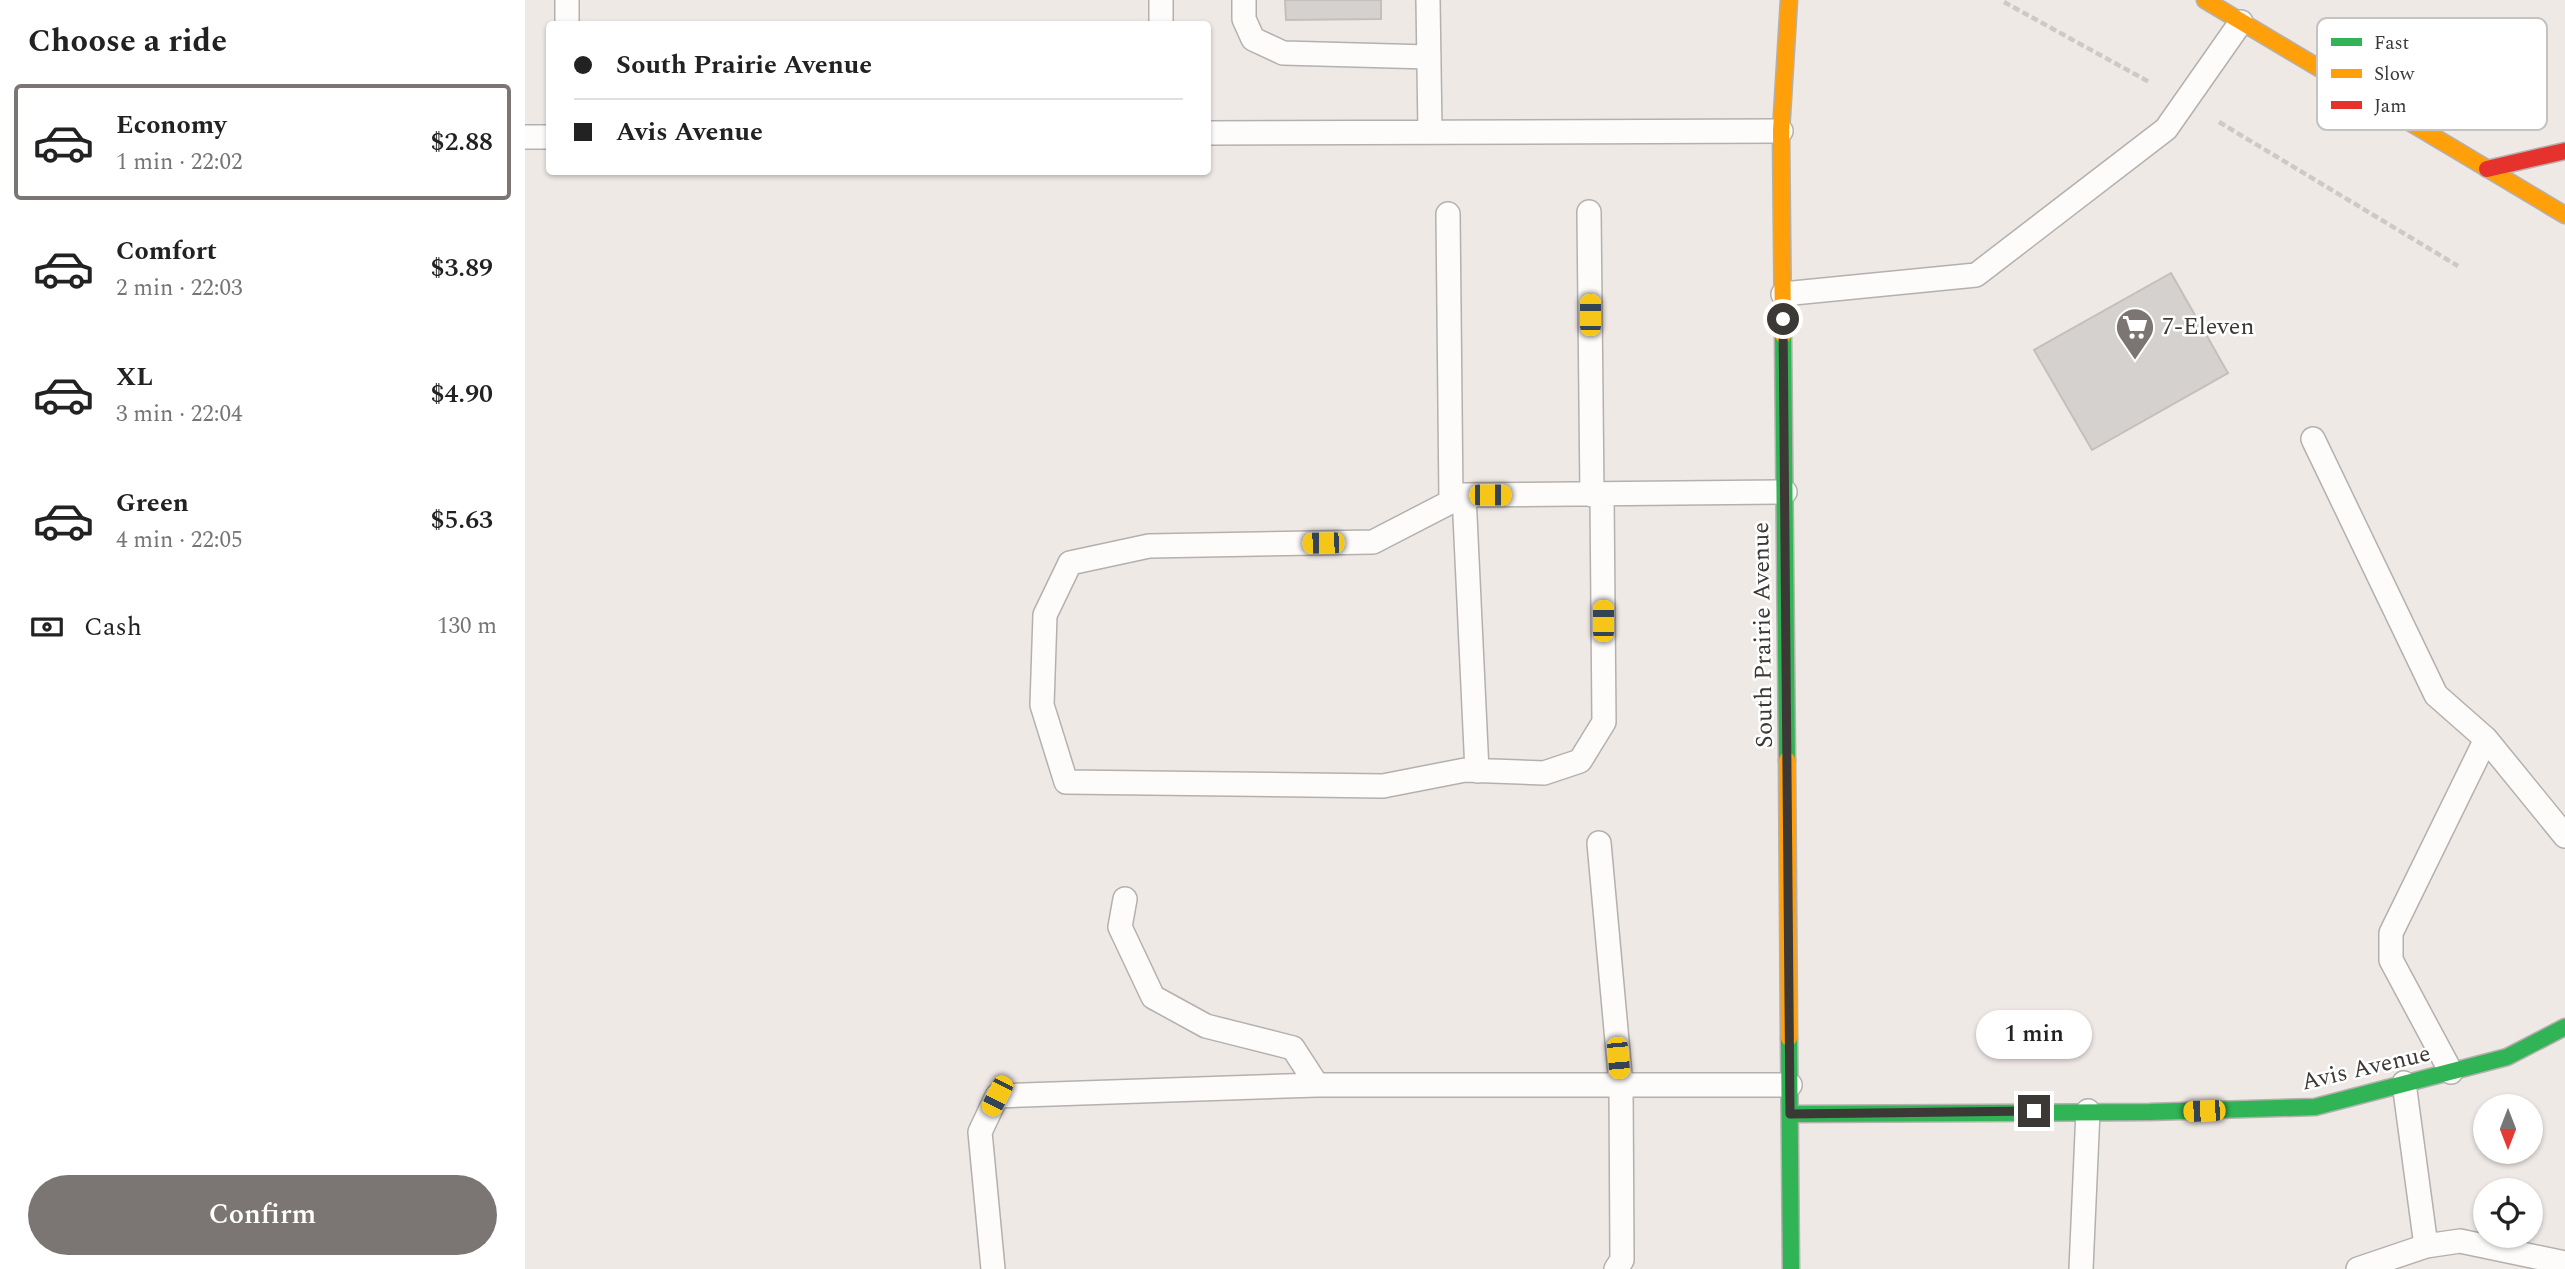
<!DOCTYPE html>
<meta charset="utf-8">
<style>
body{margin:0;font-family:Spectral,serif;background:#f2f2f2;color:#222;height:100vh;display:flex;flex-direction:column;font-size:26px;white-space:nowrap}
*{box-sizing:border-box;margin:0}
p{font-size:23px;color:#767676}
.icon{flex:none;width:38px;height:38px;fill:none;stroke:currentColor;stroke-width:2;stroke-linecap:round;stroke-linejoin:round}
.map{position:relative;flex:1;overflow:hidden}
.sheet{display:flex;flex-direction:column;background:#fff;width:525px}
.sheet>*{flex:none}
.top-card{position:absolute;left:21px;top:21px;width:665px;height:154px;border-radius:7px;box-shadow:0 2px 5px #0004;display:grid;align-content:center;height:154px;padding:0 28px;background:#fff}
.needle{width:46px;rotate:180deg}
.controls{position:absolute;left:1948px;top:1094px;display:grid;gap:14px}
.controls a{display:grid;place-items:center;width:70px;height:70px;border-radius:50%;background:#fff;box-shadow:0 2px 5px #0004;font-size:35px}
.end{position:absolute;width:32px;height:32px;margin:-16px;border:9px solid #3c3835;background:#fff;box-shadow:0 0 0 4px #fff}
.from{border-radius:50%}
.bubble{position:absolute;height:49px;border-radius:24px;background:#fff;box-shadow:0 2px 5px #0004;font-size:23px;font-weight:600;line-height:49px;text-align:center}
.car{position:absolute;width:21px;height:42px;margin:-21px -10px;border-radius:9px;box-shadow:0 0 5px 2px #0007;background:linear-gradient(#f5c518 24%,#345 0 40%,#f5c518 0 76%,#345 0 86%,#f5c518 0)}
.top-card b{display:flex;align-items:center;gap:24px;height:66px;font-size:26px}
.top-card b+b{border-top:2px solid #e0e0e0}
.top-card i{width:18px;height:18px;background:#222}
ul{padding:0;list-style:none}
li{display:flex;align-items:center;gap:21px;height:116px;margin:0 14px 10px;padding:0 14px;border:4px solid transparent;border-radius:7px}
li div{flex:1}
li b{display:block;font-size:26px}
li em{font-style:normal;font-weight:600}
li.current{border-color:#7b7673}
li>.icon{width:63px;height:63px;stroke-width:1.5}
h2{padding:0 28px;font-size:32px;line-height:84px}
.pay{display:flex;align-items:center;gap:18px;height:77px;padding:0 28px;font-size:26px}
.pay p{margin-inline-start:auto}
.cta{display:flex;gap:14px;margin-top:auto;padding:14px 28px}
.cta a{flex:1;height:80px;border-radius:42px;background:#7b7673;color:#fff;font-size:28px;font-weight:600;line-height:80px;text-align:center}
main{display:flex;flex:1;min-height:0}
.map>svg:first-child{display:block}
</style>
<main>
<section class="sheet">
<h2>Choose a ride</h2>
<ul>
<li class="current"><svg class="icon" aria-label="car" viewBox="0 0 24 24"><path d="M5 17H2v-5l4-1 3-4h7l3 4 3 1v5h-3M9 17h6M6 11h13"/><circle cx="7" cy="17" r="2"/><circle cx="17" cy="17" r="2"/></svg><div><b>Economy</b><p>1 min · 22:02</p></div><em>$2.88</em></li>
<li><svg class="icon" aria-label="car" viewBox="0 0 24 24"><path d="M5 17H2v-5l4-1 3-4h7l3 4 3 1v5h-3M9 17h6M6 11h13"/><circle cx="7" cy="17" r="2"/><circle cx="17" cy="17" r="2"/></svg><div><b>Comfort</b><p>2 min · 22:03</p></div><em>$3.89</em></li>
<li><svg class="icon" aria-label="car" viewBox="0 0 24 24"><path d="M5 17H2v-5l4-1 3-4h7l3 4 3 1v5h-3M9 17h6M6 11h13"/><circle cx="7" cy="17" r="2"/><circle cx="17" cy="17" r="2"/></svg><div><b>XL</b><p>3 min · 22:04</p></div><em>$4.90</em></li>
<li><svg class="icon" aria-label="car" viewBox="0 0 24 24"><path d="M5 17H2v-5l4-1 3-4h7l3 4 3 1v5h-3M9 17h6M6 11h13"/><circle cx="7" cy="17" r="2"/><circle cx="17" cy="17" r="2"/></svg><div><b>Green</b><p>4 min · 22:05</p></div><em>$5.63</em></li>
</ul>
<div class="pay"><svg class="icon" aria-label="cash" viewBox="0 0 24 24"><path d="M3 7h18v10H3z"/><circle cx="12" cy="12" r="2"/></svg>Cash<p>130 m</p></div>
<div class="cta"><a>Confirm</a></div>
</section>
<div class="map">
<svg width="2040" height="1269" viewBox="0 0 2040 1269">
<rect width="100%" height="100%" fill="#efe9e6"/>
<path fill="#d5d1ce" stroke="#c4bfbc" stroke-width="2" d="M 760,0 L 856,0 L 856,19 L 761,20 Z
M 1646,273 L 1703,373 L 1567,450 L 1509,350 Z"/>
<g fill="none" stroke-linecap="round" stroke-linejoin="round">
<g stroke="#b4b0ad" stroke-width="26">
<path id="lane" d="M 42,0 L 42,24
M 636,0 L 636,24
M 719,0 L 719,19 L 728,39 L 758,53 L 904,57
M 903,0 L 905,132
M 682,133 L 1256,131
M 0,137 L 24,137
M 1064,212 L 1067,495
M 923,214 L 926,501
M 1258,294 L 1451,275 L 1641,129 L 1716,22
M 1788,439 L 1911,695 L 1961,739 L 2040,836
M 939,495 L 952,771
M 1077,495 L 1079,722 L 1055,761 L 1019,773 L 940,770 L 858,786 L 541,782 L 517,705 L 520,615 L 545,563 L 624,546 L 848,542 L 939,495 L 1260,492
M 1074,843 L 1096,1085 L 1097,1260 L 1091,1269
M 600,899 L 595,927 L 628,997 L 681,1026 L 768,1048 L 792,1085
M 1926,1072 L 1866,960 L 1866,933 L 1961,739
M 1879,1083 L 1901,1246
M 468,1269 L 455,1132 L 472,1096 L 792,1085 L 1265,1085
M 1556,1269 L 1563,1111
M 1833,1269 L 1901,1246 L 1935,1241 L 2040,1263"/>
</g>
<g stroke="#b4b0ad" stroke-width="19">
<path id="fast" d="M 1258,335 L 1262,760
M 1264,1038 L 1266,1269
M 1265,1114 L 1624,1112 L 1790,1107 L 1982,1057 L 2040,1027"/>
</g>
<g stroke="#b4b0ad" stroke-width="19">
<path id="slow" d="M 1680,0 L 2040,215
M 1258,335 L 1256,131 L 1264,0
M 1262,760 L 1264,1038"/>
</g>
<g stroke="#b4b0ad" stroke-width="19">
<path id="jam" d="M 1962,169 L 2040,151"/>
</g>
<path stroke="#ccc9c8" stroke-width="4.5" stroke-dasharray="7 3.5" stroke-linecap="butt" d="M 1479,2 L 1626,83
M 1694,122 L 1933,266"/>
<use href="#lane" stroke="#fdfcfb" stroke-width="23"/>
<use href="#fast" stroke="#30b455" stroke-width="16"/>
<use href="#slow" stroke="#ff9f0a" stroke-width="16"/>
<use href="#jam" stroke="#e5322d" stroke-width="16"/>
</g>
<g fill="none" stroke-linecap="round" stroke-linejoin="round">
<path stroke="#3c3835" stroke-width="9" d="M 1258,319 L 1265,1114 L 1509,1111"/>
</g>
<defs>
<g id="supermarket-pin" transform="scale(2.0125)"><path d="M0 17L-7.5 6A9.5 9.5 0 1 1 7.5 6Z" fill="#7b7673" stroke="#fff"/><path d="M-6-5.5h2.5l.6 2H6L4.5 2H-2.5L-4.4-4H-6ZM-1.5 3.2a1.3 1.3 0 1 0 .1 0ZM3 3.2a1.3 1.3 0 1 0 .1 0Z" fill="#fff"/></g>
</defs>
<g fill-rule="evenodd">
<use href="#supermarket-pin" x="1610" y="327"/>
</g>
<g text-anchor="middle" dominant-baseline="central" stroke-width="5" stroke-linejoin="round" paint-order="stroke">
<g font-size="24" fill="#3c3835" stroke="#fff" text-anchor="start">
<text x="1637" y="327">7-Eleven</text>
</g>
<g font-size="24" fill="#3c3835" stroke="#fff">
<text transform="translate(1238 635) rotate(-91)">South Prairie Avenue</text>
<text transform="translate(1841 1068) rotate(-13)">Avis Avenue</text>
</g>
</g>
<rect x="1792" y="18" width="230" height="112" rx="10" fill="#fff" stroke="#c4c3c2" stroke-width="2"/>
<rect x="1806" y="38" width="31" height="8" fill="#30b455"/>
<rect x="1806" y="69" width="31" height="9" fill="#ff9f0a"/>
<rect x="1806" y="101" width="31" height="8" fill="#e5322d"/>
<g font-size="19" fill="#3c3835">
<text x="1849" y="49">Fast</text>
<text x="1849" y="80">Slow</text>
<text x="1849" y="112">Jam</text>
</g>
</svg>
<div class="controls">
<a><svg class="needle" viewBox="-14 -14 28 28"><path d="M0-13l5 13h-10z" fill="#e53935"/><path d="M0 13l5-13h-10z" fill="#767676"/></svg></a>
<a><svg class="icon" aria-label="locate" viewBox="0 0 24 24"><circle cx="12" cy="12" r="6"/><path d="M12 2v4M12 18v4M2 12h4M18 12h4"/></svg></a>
</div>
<i class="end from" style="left:1258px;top:319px"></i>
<i class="end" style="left:1509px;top:1111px"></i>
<div class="bubble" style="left:1451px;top:1010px;width:116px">1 min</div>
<i class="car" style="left:1065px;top:315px;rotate:0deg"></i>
<i class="car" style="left:965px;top:495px;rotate:90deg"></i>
<i class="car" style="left:798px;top:543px;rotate:269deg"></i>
<i class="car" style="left:1078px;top:621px;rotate:0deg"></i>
<i class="car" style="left:1093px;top:1058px;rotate:175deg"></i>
<i class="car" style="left:472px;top:1096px;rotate:207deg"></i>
<i class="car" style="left:1679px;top:1111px;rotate:268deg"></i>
<div class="top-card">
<b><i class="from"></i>South Prairie Avenue</b>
<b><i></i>Avis Avenue</b>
</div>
</div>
</main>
